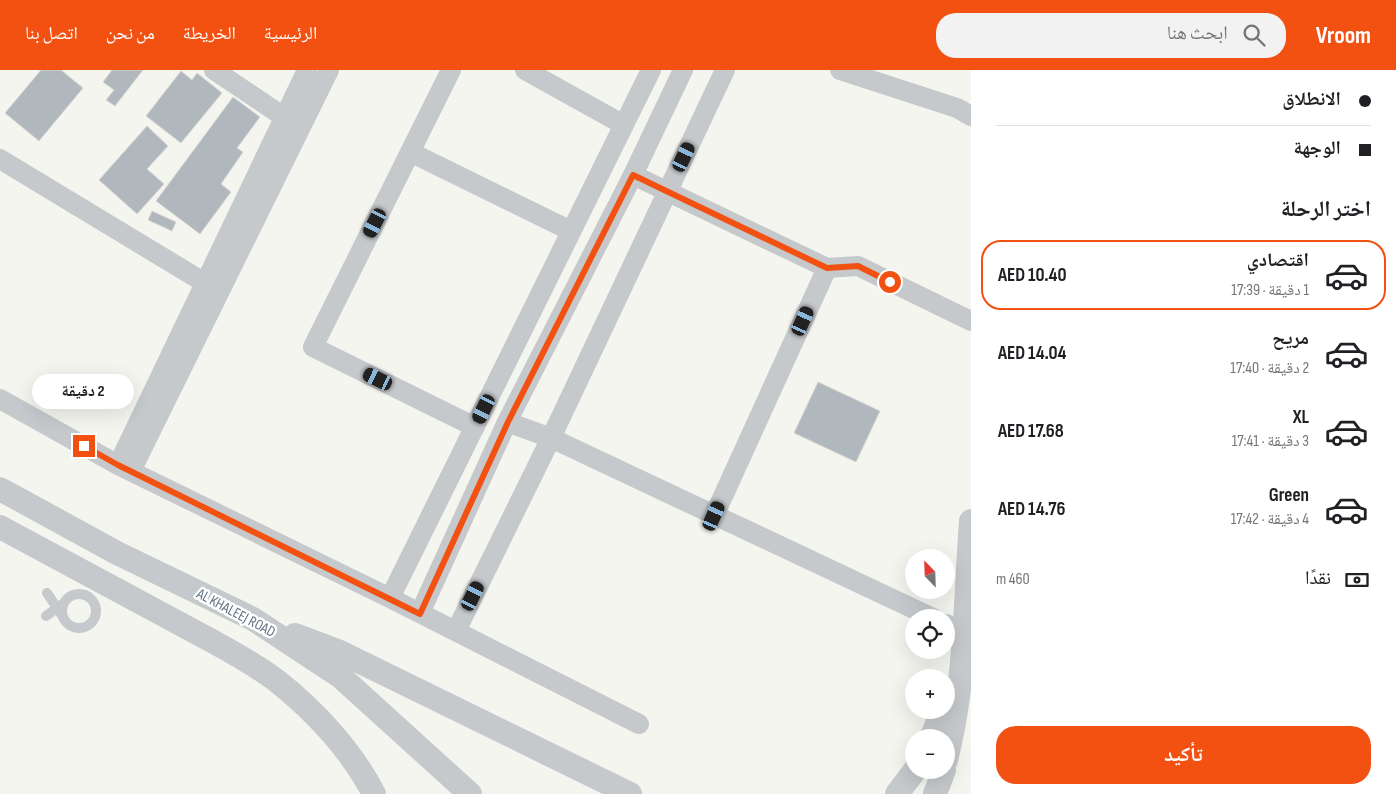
<!DOCTYPE html>
<html lang="ar">
<meta charset="utf-8">
<style>
body{margin:0;font-family:"Sofia Sans Condensed","Noto Naskh Arabic",sans-serif;background:#f2f2f2;color:#202124;direction:rtl;height:100vh;display:flex;flex-direction:column;font-size:19px;white-space:nowrap}
*{box-sizing:border-box;margin:0}
p{font-size:16px;color:#757577}
.icon{flex:none;width:28px;height:28px;fill:none;stroke:currentColor;stroke-width:2;stroke-linecap:round;stroke-linejoin:round}
.map{position:relative;flex:1;overflow:hidden;direction:ltr}
.details{display:flex;flex-direction:column;background:#fff;width:425px}
.details>*{flex:none}
.guide{display:grid;align-content:center;height:110px;padding:0 25px;background:#fff}
.needle{width:32px;rotate:337deg}
.controls{position:absolute;left:905px;top:479px;display:grid;gap:10px}
.controls a{display:grid;place-items:center;width:50px;height:50px;border-radius:50%;background:#fff;box-shadow:0 5px 20px #0002;font-size:25px}
.end{position:absolute;width:22px;height:22px;margin:-11px;border:6px solid #f25112;background:#fff;box-shadow:0 0 0 2px #fff}
.from{border-radius:50%}
.bubble{position:absolute;height:35px;border-radius:18px;background:#fff;box-shadow:0 5px 20px #0002;font-size:16px;font-weight:700;line-height:35px;text-align:center;direction:rtl}
.car{position:absolute;width:15px;height:30px;margin:-15px -8px;border-radius:6px;box-shadow:0 0 4px 1px #0007;background:linear-gradient(#222 24%,#8ab4d8 0 40%,#222 0 76%,#8ab4d8 0 86%,#222 0)}
.guide b{display:flex;align-items:center;gap:18px;height:48px;font-size:19px}
.guide b+b{border-top:1px solid #e0e0e0}
.guide i{width:12px;height:12px;background:#202124}
ul{padding:0;list-style:none}
li{display:flex;align-items:center;gap:15px;height:70px;margin:0 10px 8px;padding:0 15px;border:2px solid transparent;border-radius:20px}
li div{flex:1}
li b{display:block;font-size:19px}
li em{font-style:normal;font-weight:700}
li.on{border-color:#f25112}
li>.icon{width:45px;height:45px;stroke-width:1.5}
h2{padding:0 25px;font-size:22px;line-height:60px}
.pay{display:flex;align-items:center;gap:12px;height:55px;padding:0 25px;font-size:19px}
.pay p{margin-inline-start:auto}
.action{display:flex;gap:10px;margin-top:auto;padding:10px 25px}
.action a{flex:1;height:58px;border-radius:20px;background:#f25112;color:#fff;font-size:20px;font-weight:700;line-height:58px;text-align:center}
header{display:flex;align-items:center;gap:30px;box-sizing:border-box;height:70px;padding:0 25px;background:#f25112;color:#fff}
header strong{font-size:24px}
nav{display:flex;gap:28px;margin-inline-start:auto;font-size:18px}
.search{width:350px;height:45px;background:#f2f2f2;display:flex;align-items:center;gap:12px;box-sizing:border-box;padding:0 18px;border-radius:20px;color:#757577;font-size:19px}
main{display:flex;flex:1;min-height:0}
.map>svg:first-child{display:block}
</style>
<header>
<strong>Vroom</strong>
<div class="search"><svg class="icon" aria-label="search" viewBox="0 0 24 24"><circle cx="10" cy="10" r="6"/><path d="M15 15l6 6"/></svg>ابحث هنا</div>
<nav><a>الرئيسية</a><a>الخريطة</a><a>من نحن</a><a>اتصل بنا</a></nav>
</header>
<main>
<section class="details">
<div class="guide">
<b><i class="from"></i>الانطلاق</b>
<b><i></i>الوجهة</b>
</div>
<h2>اختر الرحلة</h2>
<ul>
<li class="on"><svg class="icon" aria-label="car" viewBox="0 0 24 24"><path d="M5 17H2v-5l4-1 3-4h7l3 4 3 1v5h-3M9 17h6M6 11h13"/><circle cx="7" cy="17" r="2"/><circle cx="17" cy="17" r="2"/></svg><div><b>اقتصادي</b><p>1 دقيقة · 17:39</p></div><em>AED 10.40</em></li>
<li><svg class="icon" aria-label="car" viewBox="0 0 24 24"><path d="M5 17H2v-5l4-1 3-4h7l3 4 3 1v5h-3M9 17h6M6 11h13"/><circle cx="7" cy="17" r="2"/><circle cx="17" cy="17" r="2"/></svg><div><b>مريح</b><p>2 دقيقة · 17:40</p></div><em>AED 14.04</em></li>
<li><svg class="icon" aria-label="car" viewBox="0 0 24 24"><path d="M5 17H2v-5l4-1 3-4h7l3 4 3 1v5h-3M9 17h6M6 11h13"/><circle cx="7" cy="17" r="2"/><circle cx="17" cy="17" r="2"/></svg><div><b>XL</b><p>3 دقيقة · 17:41</p></div><em>AED 17.68</em></li>
<li><svg class="icon" aria-label="car" viewBox="0 0 24 24"><path d="M5 17H2v-5l4-1 3-4h7l3 4 3 1v5h-3M9 17h6M6 11h13"/><circle cx="7" cy="17" r="2"/><circle cx="17" cy="17" r="2"/></svg><div><b>Green</b><p>4 دقيقة · 17:42</p></div><em>AED 14.76</em></li>
</ul>
<div class="pay"><svg class="icon" aria-label="cash" viewBox="0 0 24 24"><path d="M3 7h18v10H3z"/><circle cx="12" cy="12" r="2"/></svg>نقدًا<p>460 m</p></div>
<div class="action"><a>تأكيد</a></div>
</section>
<div class="map">
<svg width="971" height="724" viewBox="0 0 971 724">
<rect width="100%" height="100%" fill="#f5f5f0"/>
<path fill="#b1b8bd" stroke="#d6d6d3" d="M 41,0 L 61,0 L 83,18 L 39,71 L 5,43 Z
M 112,0 L 143,0 L 115,36 L 106,30 L 114,20 L 103,12 Z
M 181,1 L 192,10 L 197,3 L 222,23 L 181,73 L 146,46 Z
M 233,27 L 260,47 L 237,78 L 243,82 L 221,114 L 231,122 L 200,164 L 156,131 Z
M 147,56 L 168,76 L 147,99 L 164,114 L 137,144 L 99,110 Z
M 152,141 L 176,152 L 172,161 L 148,150 Z
M 818,312 L 880,341 L 856,392 L 794,363 Z"/>
<g fill="none" stroke-linecap="round" stroke-linejoin="round">
<path stroke="#c6c9cc" stroke-width="10" d="M 47,523 L 63,547
M62 541a17 17 0 1 1 34 0a17 17 0 1 1-34 0Z
M 46,546 L 61,535"/>
<path stroke="#c6c9cc" stroke-width="20" d="M 214,0 L 284,47
M 451,0 L 313,277 L 475,357
M 525,0 L 624,55
M 840,0 L 957,38 L 971,46
M 410,82 L 571,161
M 0,89 L 205,213
M 633,105 L 827,198 L 714,446
M 827,198 L 858,196 L 971,251
M 0,329 L 118,395 L 390,528 L 639,654
M 507,352 L 633,105 L 683,0
M 118,395 L 307,0
M 131,401 L 329,0
M 390,528 L 651,0
M 420,543 L 507,352 L 551,368 L 933,548
M 946,554 L 965,562
M 456,561 L 551,368 L 725,0"/>
<path stroke="#c6c9cc" stroke-width="24" d="M 0,419 L 117,483 L 253,549 L 341,607 L 470,724
M 0,457 L 212,571 C 234,583 257,596 277,611 C 315,641 352,681 374,724
M 295,565 L 340,582 L 630,724
M 931,668 L 943,640
M 946,690 C 966,611 965,531 971,451
M 897,724 L 915,700
M 935,724 L 944,700"/>
</g>
<g fill="none" stroke-linecap="round" stroke-linejoin="round">
<path stroke="#f25112" stroke-width="6" d="M 84,376 L 118,395 L 420,544 L 508,352 L 633,105 L 827,198 L 858,196 L 890,212"/>
</g>
<g text-anchor="middle" dominant-baseline="central" stroke-width="5" stroke-linejoin="round" paint-order="stroke">
<g font-size="15" fill="#617384" stroke="#fff">
<text transform="translate(236 543) rotate(28)">AL KHALEEJ ROAD</text>
</g>
</g>
</svg>
<div class="controls">
<a><svg class="needle" viewBox="-14 -14 28 28"><path d="M0-13l5 13h-10z" fill="#e53935"/><path d="M0 13l5-13h-10z" fill="#757577"/></svg></a>
<a><svg class="icon" aria-label="locate" viewBox="0 0 24 24"><circle cx="12" cy="12" r="6"/><path d="M12 2v4M12 18v4M2 12h4M18 12h4"/></svg></a>
<a>+</a>
<a>−</a>
</div>
<i class="end from" style="left:890px;top:212px"></i>
<i class="end" style="left:84px;top:376px"></i>
<div class="bubble" style="left:32px;top:304px;width:102px">2 دقيقة</div>
<i class="car" style="left:684px;top:87px;rotate:25deg"></i>
<i class="car" style="left:375px;top:153px;rotate:207deg"></i>
<i class="car" style="left:803px;top:251px;rotate:24deg"></i>
<i class="car" style="left:378px;top:309px;rotate:296deg"></i>
<i class="car" style="left:484px;top:339px;rotate:206deg"></i>
<i class="car" style="left:714px;top:446px;rotate:24deg"></i>
<i class="car" style="left:473px;top:526px;rotate:26deg"></i>
</div>
</main>
